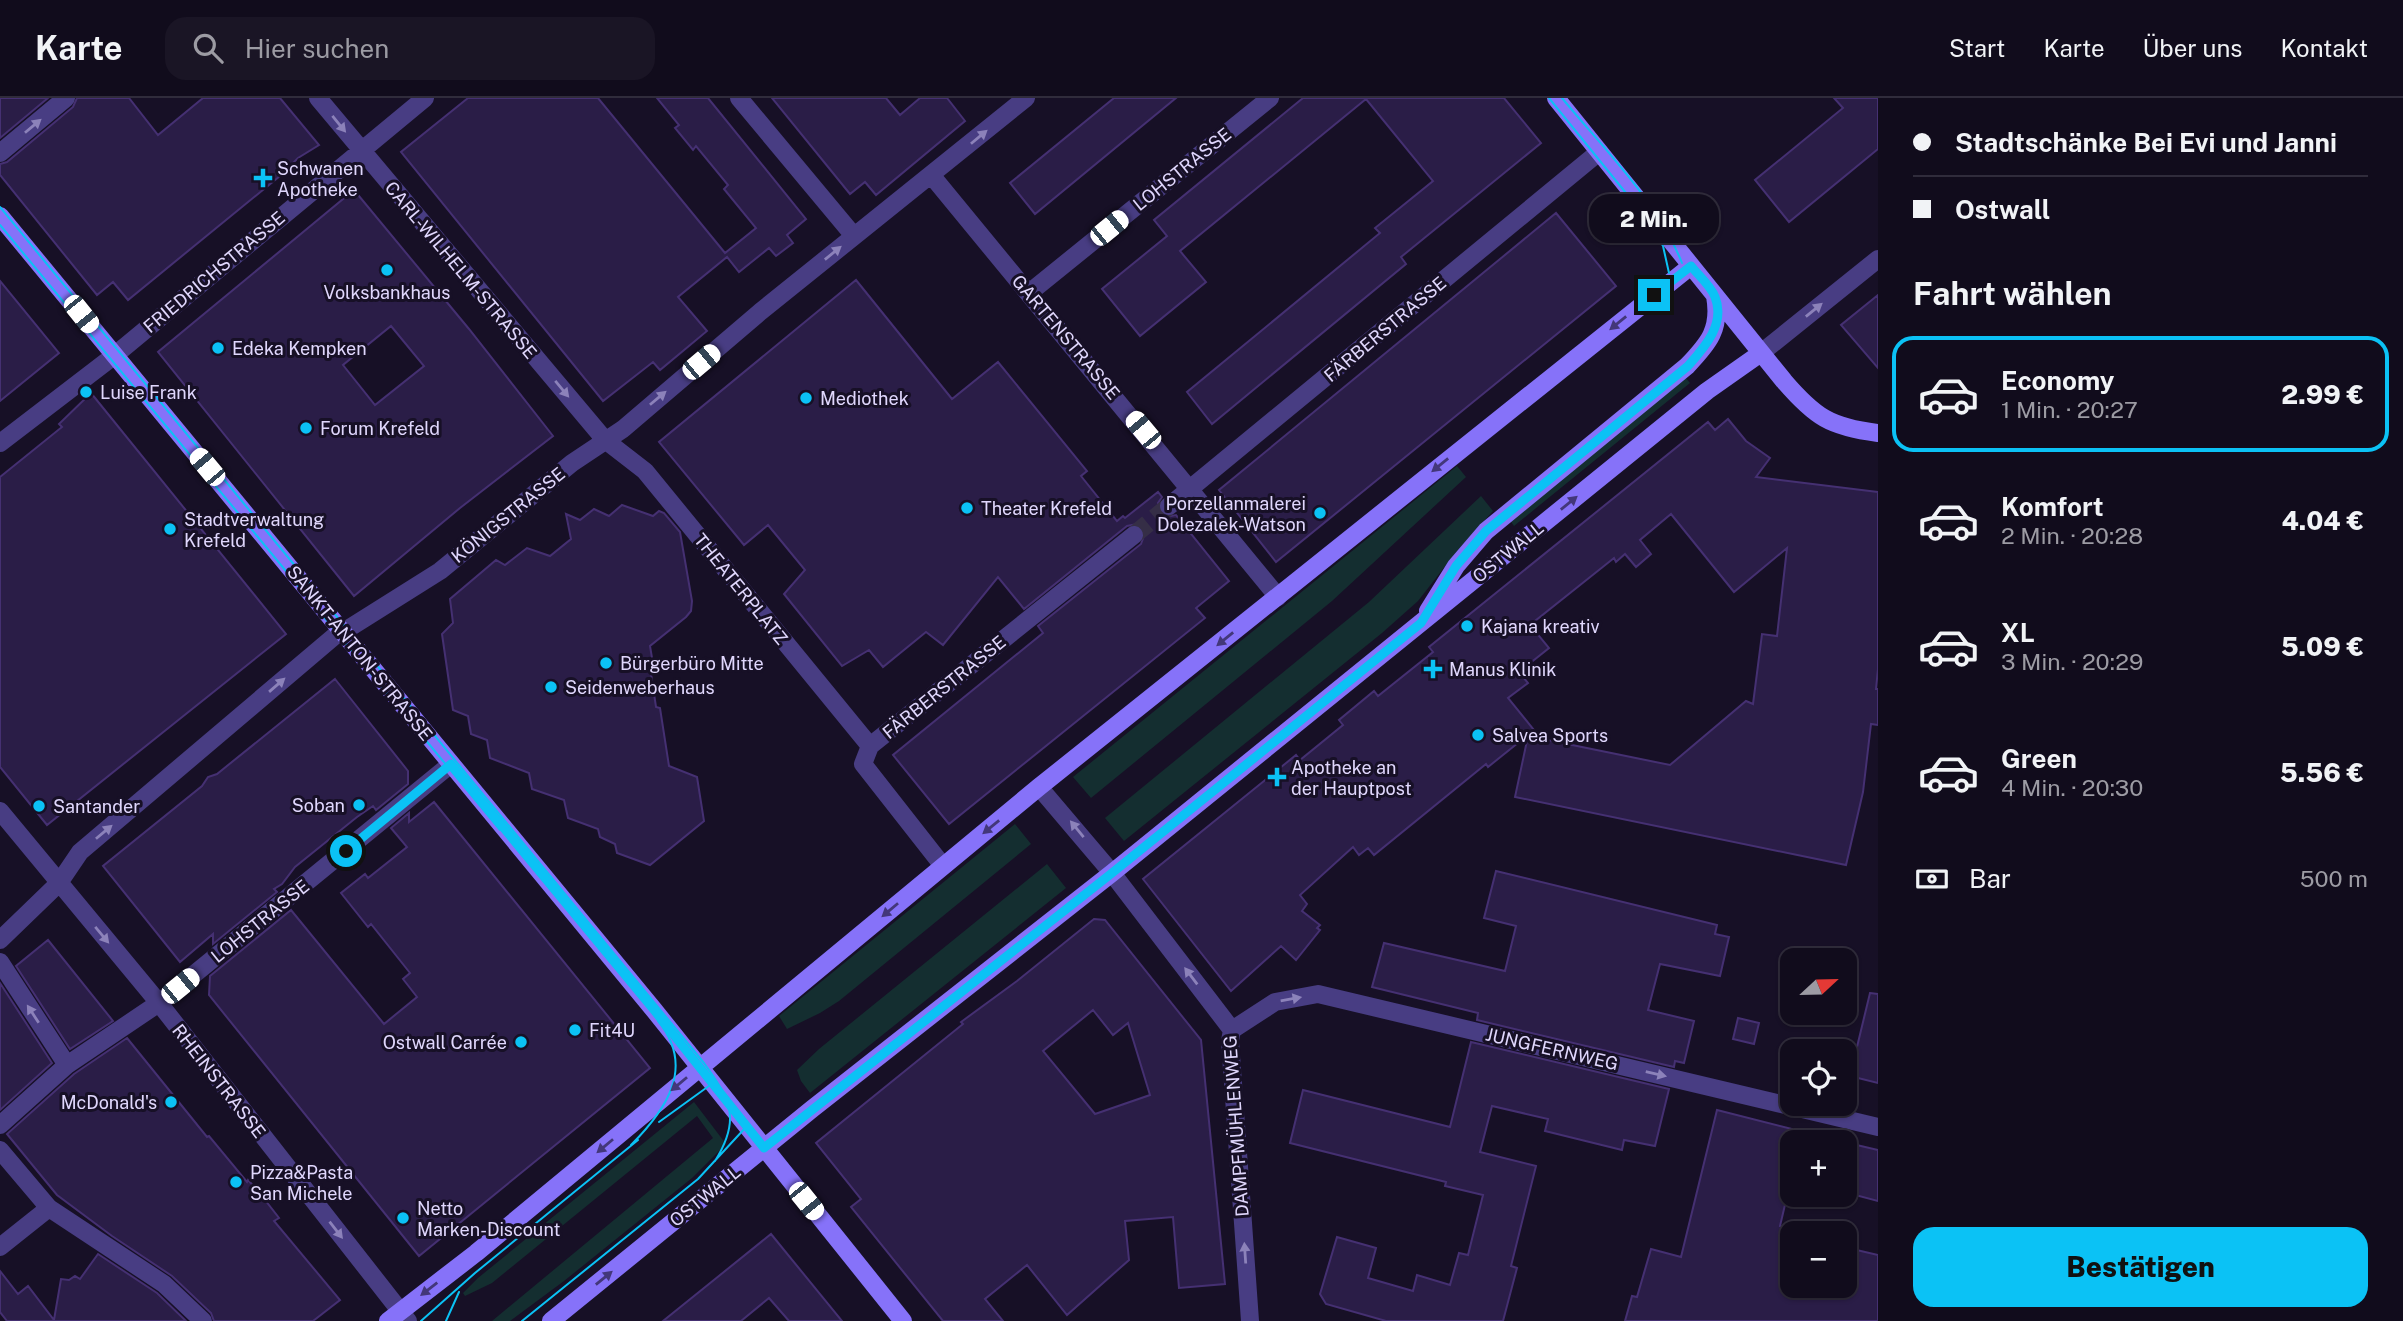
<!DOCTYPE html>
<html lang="de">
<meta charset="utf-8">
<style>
body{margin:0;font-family:"Public Sans",sans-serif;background:#1a1525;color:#f1f3f6;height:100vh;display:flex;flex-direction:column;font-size:26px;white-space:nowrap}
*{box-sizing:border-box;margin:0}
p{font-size:23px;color:#9c9ba3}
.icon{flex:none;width:38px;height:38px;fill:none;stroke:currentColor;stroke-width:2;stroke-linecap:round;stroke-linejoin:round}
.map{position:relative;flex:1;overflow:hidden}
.sheet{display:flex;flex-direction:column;background:#110c1c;width:525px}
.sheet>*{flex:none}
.banner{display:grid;align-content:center;height:154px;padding:0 35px;background:#110c1c}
.needle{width:46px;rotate:68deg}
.tools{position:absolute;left:1780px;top:850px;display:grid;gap:14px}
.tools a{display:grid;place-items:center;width:77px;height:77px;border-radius:14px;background:#110c1c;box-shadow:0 2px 5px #0004,0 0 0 2px #302c3b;font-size:35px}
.end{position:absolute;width:32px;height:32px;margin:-16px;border:9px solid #0bc2f5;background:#111;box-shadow:0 0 0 4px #111}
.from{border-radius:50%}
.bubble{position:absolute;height:49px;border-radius:21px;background:#110c1c;box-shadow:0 2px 5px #0004,0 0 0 2px #302c3b;font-size:23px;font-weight:800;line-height:49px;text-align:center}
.car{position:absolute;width:21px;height:42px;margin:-21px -10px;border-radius:9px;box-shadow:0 0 5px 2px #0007;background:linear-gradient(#fff 24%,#345 0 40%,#fff 0 76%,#345 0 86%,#fff 0)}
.banner b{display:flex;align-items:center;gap:24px;height:66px;font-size:26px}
.banner b+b{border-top:2px solid #302c3b}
.banner i{width:18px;height:18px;background:#f1f3f6}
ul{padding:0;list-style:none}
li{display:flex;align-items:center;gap:21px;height:116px;margin:0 14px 10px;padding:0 21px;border:4px solid transparent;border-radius:21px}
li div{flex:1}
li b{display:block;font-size:26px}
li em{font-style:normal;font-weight:800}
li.selected{border-color:#0bc2f5}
li>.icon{width:63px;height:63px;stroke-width:1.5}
h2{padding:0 35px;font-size:32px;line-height:84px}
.pay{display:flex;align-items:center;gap:18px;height:77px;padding:0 35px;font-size:26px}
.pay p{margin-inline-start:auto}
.button{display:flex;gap:14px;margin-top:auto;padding:14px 35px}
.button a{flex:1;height:80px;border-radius:21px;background:#0bc2f5;color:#111;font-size:28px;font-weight:800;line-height:80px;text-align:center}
header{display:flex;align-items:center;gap:42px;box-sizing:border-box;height:98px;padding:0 35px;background:#110c1c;border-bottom:2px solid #302c3b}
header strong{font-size:33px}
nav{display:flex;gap:38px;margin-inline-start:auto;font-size:24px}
.search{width:490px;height:63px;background:#1a1525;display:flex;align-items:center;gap:18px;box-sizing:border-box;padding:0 24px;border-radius:21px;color:#9c9ba3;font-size:26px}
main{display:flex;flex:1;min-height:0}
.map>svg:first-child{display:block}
</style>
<header>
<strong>Karte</strong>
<div class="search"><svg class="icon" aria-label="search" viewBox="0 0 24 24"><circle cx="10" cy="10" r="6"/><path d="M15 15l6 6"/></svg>Hier suchen</div>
<nav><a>Start</a><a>Karte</a><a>Über uns</a><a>Kontakt</a></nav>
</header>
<main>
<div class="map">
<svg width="1878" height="1223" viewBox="0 0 1878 1223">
<rect width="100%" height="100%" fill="#171026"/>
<path fill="#142e30" d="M 1685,279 L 1690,285 L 1514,428 L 1509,421 Z
M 1457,368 L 1466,379 L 1332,503 L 1091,700 L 1073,679 Z
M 1481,398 L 1493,413 L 1457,453 L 1418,503 L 1382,535 L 1124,743 L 1105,720 L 1369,504 Z
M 1015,726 L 1031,746 L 839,903 L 820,915 L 787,931 L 779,918 Z
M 1047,766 L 1066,790 L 810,995 L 801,983 L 797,972 L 819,951 Z
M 694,1004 L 726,1046 L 692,1080 L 564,1183 L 510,1223 L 492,1223 L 713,1040 L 697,1018 L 492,1185 L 465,1198 L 463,1195 L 478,1180 Z"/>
<path fill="#2a1d47" stroke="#453072" stroke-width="2" fill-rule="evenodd" d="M 0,0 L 48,0 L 0,40 Z
M 77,0 L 129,0 L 158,37 L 203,0 L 280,0 L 319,47 L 298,60 L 280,78 L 128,202 L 113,184 L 97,197 L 0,77 L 0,66 L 7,64 L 73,9 Z
M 468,0 L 598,0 L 725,155 L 756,130 L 724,91 L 728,87 L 696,48 L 693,52 L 675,30 L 679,27 L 657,0 L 708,0 L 806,121 L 787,137 L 793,145 L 776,158 L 769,150 L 739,174 L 727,159 L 678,199 L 707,233 L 660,272 L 653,264 L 603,303 L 401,54 Z
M 772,0 L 886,0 L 900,17 L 920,0 L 947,0 L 965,23 L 876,97 L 865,84 L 850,96 Z
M 1114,0 L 1176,0 L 1035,116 L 1010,85 Z
M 1303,0 L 1504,0 L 1541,45 L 1401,159 L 1406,166 L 1212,326 L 1187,294 L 1380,135 L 1375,130 L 1433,83 L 1366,1 L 1180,153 L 1206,184 L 1140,238 L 1102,191 L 1167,138 L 1154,122 Z
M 1834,0 L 1878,0 L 1878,51 L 1789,124 L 1755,82 L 1843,10 Z
M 354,92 L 469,231 L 553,338 L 460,410 L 354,498 L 158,254 ZM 391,228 L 424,268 L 375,307 L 343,267 Z
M 1556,115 L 1616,188 L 1276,464 L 1219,392 Z
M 856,182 L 952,301 L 998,264 L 1087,373 L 1081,378 L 1117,423 L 1123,418 L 1125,420 L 1158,394 L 1162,399 L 1158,405 L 1160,415 L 1166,419 L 1176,417 L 1229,483 L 1196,510 L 1205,520 L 949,726 L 893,657 L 1043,535 L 1038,528 L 1141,446 L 1145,435 L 1137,426 L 1127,428 L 1024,511 L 998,479 L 943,547 L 926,534 L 883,569 L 869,552 L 842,568 L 784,496 L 805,472 L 768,427 L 744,447 L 659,344 Z
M 0,183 L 59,255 L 0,303 Z
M 1878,197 L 1878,270 L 1841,227 Z
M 91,295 L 286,536 L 47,727 L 0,669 L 0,379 L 62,329 L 59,326 Z
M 1728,321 L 1746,343 L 1770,360 L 1756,379 L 1878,394 L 1878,571 L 1876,591 L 1878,591 L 1878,627 L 1871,626 L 1863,694 L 1846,767 L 1515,699 L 1528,638 L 1670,667 L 1746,603 L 1753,606 L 1762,536 L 1777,538 L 1787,450 L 1734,494 L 1671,416 L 1640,442 L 1651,456 L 1636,469 L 1625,456 L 1616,464 L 1614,460 L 1530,527 L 1549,550 L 1519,574 L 1528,585 L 1508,600 L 1534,632 L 1488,669 L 1486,666 L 1374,757 L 1368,750 L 1359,757 L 1353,749 L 1300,797 L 1307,806 L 1302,813 L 1320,827 L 1317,830 L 1320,832 L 1296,862 L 1281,848 L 1231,893 L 1143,781 L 1296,657 L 1300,662 L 1343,627 L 1339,622 L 1374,593 L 1378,598 L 1433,554 L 1429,549 L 1708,324 L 1715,332 Z
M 622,407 L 653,418 L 659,413 L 664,415 L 680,434 L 692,503 L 691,513 L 686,519 L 650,548 L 653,566 L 650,569 L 656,609 L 660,610 L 669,668 L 697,679 L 704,723 L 650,767 L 617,755 L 615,746 L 600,739 L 598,731 L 568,720 L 564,702 L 532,691 L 529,675 L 490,660 L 487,642 L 471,636 L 468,618 L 453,612 L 442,536 L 453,525 L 450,501 L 496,462 L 505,467 L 527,450 L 550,458 L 571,441 L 566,416 L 580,422 L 594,411 L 609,418 Z
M 335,581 L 408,673 L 408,686 L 376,712 L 373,708 L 357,719 L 295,769 L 282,786 L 274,791 L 277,794 L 213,846 L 213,836 L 180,864 L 103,768 L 202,688 L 208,679 L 217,676 Z
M 434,704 L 650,970 L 419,1158 L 209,897 L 210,878 L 291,812 L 384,926 L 417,899 L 403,881 L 410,875 L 371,826 L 368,829 L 341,795 L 365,776 L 368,780 L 407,749 L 391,730 L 409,715 L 409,724 Z
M 1496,773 L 1717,827 L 1715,836 L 1729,839 L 1720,878 L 1660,866 L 1648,912 L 1694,923 L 1684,965 L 1675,963 L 1674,969 L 1477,922 L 1478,915 L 1372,889 L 1384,845 L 1505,873 L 1516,828 L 1484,820 Z
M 1094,821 L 1105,822 L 1201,942 L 1225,1186 L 1179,1190 L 1173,1119 L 1125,1123 L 1129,1162 L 1067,1217 L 1027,1167 L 985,1201 L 1003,1223 L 943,1223 L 851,1109 L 861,1101 L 816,1045 L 963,926 L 961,924 L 1017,883 ZM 1093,912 L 1113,937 L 1128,925 L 1150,997 L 1095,1016 L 1043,953 Z
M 48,842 L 113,923 L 70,951 L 16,868 Z
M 0,885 L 52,965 L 0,1012 Z
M 1870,895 L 1878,896 L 1878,985 L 1850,978 Z
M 1738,920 L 1759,925 L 1754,946 L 1733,941 Z
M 127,940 L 207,1039 L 209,1038 L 247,1084 L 248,1082 L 258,1093 L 279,1120 L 274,1123 L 340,1202 L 313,1223 L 214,1223 L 211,1215 L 172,1178 L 112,1138 L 57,1097 L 7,1036 L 74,976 Z
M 1471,944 L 1669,991 L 1655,1048 L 1624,1042 L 1622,1052 L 1545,1033 L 1548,1021 L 1492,1008 L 1480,1054 L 1536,1068 L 1511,1168 L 1517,1170 L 1503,1223 L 1386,1223 L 1326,1206 L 1320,1196 L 1337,1139 L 1376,1150 L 1368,1180 L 1413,1193 L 1417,1177 L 1450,1187 L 1459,1155 L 1468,1157 L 1483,1097 L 1445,1088 L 1446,1084 L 1290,1045 L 1303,992 L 1450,1029 Z
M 1717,1012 L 1792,1031 L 1792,1077 L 1780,1128 L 1792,1131 L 1792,1188 L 1844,1188 L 1844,1149 L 1878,1157 L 1878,1223 L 1625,1223 L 1632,1198 L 1637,1199 L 1651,1151 L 1681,1159 Z
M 1844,1044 L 1878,1052 L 1878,1103 L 1844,1094 Z
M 771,1136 L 842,1223 L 789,1223 L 769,1200 L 741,1223 L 663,1223 Z
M 98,1156 L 157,1195 L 186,1223 L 7,1223 L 0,1214 L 0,1173 L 18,1196 L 28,1188 L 54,1222 L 61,1181 L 69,1182 L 75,1178 L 80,1181 Z"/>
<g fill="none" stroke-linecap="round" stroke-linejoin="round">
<path stroke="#352e46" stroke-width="18" stroke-dasharray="18 9" stroke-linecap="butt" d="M 1134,437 L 1169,408"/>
<path stroke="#483d83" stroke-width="18" d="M 318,0 L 605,342 L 645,373 L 870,648
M 739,0 L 854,138
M 0,55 L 66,0
M 932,78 L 1278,499
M 1029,195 L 1270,0
M 1761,255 L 1878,161
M 0,345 L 115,257 L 425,0
M 1169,408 L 1599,54
M 1039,689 L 1112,775 L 1232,932 L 1230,943 L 1250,1223
M 0,713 L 159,905 L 408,1223
M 943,768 L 863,666 L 870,648 L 1134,437
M 0,842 L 59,785 L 80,754 L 337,536 L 343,534 L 440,473 L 572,365 L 623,331 L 760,214 L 1026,0
M 0,864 L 67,967
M 1232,932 L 1275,904 L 1318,896 L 1878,1029
M 0,1027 L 67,967 L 159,905 L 451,666
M 0,1052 L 49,1110
M 0,1149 L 49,1110 L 164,1186 L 203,1223"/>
<path stroke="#8672f9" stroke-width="18" d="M 1556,0 L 1784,283 C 1815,319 1830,329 1878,335
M 0,118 L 654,912 L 903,1223
M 1428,513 L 1456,468 L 1486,433 L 1687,268 C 1709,245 1721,231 1715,198
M 388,1223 L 476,1155 L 1039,689 L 1691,168
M 551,1223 L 812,1011 L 1112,775 L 1707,293 L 1761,255"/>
<path stroke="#0bc2f5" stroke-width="2" d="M 1549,0 L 1647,121 L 1663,148 L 1669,175
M 1562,0 C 1604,51 1658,104 1682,165
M 0,109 L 704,965 C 731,1002 741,1022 715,1063
M 0,127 L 500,732
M 659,1024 L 713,985
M 631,1047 C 666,1012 696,969 658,923
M 421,1223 L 475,1175 L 638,1042
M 446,1223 L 459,1194
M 522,1223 L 698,1081 L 747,1028"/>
</g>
<defs><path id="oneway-solid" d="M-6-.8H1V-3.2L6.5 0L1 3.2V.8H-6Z" transform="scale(1.75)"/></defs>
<g fill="#8c82ba">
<use href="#oneway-solid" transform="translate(339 26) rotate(51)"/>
<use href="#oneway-solid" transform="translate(33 28) rotate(-40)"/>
<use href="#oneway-solid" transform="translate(979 39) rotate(-40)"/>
<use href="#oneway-solid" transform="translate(833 155) rotate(-39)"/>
<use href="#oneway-solid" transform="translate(1814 212) rotate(-39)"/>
<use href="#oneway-solid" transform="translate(562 291) rotate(50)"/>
<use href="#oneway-solid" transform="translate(658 300) rotate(-40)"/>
<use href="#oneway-solid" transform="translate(277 587) rotate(-41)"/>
<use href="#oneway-solid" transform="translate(1077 731) rotate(-129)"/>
<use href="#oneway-solid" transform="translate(104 734) rotate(-40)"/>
<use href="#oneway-solid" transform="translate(102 837) rotate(50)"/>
<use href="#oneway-solid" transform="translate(1191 878) rotate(-127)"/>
<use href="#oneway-solid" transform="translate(1291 901) rotate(-10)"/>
<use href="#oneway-solid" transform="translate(33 916) rotate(-123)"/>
<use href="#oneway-solid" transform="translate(1656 976) rotate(13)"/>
<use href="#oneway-solid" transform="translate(336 1132) rotate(52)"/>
<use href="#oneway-solid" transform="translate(1245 1155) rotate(-94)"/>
</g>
<g fill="#43377a">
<use href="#oneway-solid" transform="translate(1618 225) rotate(141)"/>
<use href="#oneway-solid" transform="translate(1440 367) rotate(141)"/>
<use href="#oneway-solid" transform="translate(1569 405) rotate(-39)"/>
<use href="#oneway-solid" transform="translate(1225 541) rotate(141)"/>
<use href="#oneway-solid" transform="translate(991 729) rotate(141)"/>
<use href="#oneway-solid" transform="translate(890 812) rotate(140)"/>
<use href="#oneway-solid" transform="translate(679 986) rotate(140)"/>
<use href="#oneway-solid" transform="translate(605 1048) rotate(140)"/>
<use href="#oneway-solid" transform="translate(604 1180) rotate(-39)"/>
<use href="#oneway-solid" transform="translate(429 1191) rotate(142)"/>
</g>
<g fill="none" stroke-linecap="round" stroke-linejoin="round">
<path stroke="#0bc2f5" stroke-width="9" d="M 346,753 L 451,666 L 654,912 L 764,1050 L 1112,775 L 1421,525 L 1456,468 L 1486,433 L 1688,268 C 1704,250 1726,226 1715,199 C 1711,188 1698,177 1691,168 L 1654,197"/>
</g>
<g fill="#0bc2f5" stroke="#171026" stroke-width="2.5">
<path d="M259.5 69.5h7v7h7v7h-7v7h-7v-7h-7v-7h7z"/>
<circle cx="387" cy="172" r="7"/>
<circle cx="218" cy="250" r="7"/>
<circle cx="86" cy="294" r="7"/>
<circle cx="806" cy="300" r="7"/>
<circle cx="306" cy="330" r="7"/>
<circle cx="967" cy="410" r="7"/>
<circle cx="1320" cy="415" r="7"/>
<circle cx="170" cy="431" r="7"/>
<circle cx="1467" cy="528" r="7"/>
<circle cx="606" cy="565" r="7"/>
<path d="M1429.5 560.5h7v7h7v7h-7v7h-7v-7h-7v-7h7z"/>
<circle cx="551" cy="589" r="7"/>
<circle cx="1478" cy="637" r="7"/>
<path d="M1273.5 668.5h7v7h7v7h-7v7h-7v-7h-7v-7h7z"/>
<circle cx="359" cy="707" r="7"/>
<circle cx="39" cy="708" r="7"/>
<circle cx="575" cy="932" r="7"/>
<circle cx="521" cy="944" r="7"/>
<circle cx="171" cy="1004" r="7"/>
<circle cx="236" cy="1084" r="7"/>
<circle cx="403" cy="1120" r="7"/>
</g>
<g text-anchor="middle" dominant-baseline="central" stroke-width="6" stroke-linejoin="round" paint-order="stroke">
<g font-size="18" fill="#e0d7fd" stroke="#171026" text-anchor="start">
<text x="277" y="70">Schwanen<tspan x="277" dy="21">Apotheke</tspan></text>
<text x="387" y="194" text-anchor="middle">Volksbankhaus</text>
<text x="232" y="250">Edeka Kempken</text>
<text x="100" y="294">Luise Frank</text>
<text x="820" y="300">Mediothek</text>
<text x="320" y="330">Forum Krefeld</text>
<text x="1306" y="405" text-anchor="end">Porzellanmalerei<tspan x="1306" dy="21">Dolezalek-Watson</tspan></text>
<text x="981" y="410">Theater Krefeld</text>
<text x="184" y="421">Stadtverwaltung<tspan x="184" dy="21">Krefeld</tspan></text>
<text x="1481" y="528">Kajana kreativ</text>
<text x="620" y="565">Bürgerbüro Mitte</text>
<text x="1449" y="571">Manus Klinik</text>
<text x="565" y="589">Seidenweberhaus</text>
<text x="1492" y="637">Salvea Sports</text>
<text x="1291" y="669">Apotheke an<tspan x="1291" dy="21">der Hauptpost</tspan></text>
<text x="345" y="707" text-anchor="end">Soban</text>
<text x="53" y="708">Santander</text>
<text x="589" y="932">Fit4U</text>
<text x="507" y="944" text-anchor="end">Ostwall Carrée</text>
<text x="157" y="1004" text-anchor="end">McDonald's</text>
<text x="250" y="1074">Pizza&amp;Pasta<tspan x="250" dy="21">San Michele</tspan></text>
<text x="417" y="1110">Netto<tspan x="417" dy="21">Marken-Discount</tspan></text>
</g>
<g font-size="18" fill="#e0d7fd" stroke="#171026">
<text transform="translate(1182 71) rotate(-39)">LOHSTRASSE</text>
<text transform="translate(461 172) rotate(50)">CARL-WILHELM-STRASSE</text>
<text transform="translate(214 174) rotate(-40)">FRIEDRICHSTRASSE</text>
<text transform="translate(1385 231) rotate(-40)">FÄRBERSTRASSE</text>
<text transform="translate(1066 239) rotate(50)">GARTENSTRASSE</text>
<text transform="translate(508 417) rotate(-39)">KÖNIGSTRASSE</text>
<text transform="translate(1508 454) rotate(-39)">OSTWALL</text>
<text transform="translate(741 491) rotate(51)">THEATERPLATZ</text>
<text transform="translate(360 555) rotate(51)">SANKT-ANTON-STRASSE</text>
<text transform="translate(944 589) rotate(-39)">FÄRBERSTRASSE</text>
<text transform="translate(260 823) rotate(-39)">LOHSTRASSE</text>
<text transform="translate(1552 951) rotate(13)">JUNGFERNWEG</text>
<text transform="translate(219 983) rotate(52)">RHEINSTRASSE</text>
<text transform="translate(1236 1028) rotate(-94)">DAMPFMÜHLENWEG</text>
<text transform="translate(705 1098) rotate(-39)">OSTWALL</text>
</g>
</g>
</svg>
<div class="tools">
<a><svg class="needle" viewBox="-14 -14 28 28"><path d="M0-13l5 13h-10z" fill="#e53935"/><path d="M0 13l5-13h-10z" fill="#9c9ba3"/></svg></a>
<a><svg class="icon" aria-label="locate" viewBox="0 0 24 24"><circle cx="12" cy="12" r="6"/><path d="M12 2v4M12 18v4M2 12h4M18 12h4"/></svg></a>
<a>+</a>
<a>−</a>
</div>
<i class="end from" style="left:346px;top:753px"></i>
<i class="end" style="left:1654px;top:197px"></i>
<div class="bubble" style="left:1589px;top:96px;width:130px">2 Min.</div>
<i class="car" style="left:1109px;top:130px;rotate:51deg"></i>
<i class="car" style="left:81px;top:216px;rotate:141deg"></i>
<i class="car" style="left:701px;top:264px;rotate:50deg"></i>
<i class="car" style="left:1143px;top:332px;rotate:320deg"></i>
<i class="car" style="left:207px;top:369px;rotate:320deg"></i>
<i class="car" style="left:180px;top:888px;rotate:51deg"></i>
<i class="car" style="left:806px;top:1103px;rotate:141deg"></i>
</div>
<section class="sheet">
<div class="banner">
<b><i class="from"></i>Stadtschänke Bei Evi und Janni</b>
<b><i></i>Ostwall</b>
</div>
<h2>Fahrt wählen</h2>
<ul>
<li class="selected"><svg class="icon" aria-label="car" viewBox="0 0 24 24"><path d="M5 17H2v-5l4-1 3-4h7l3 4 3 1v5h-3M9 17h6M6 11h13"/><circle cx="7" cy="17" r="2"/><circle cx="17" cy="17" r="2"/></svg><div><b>Economy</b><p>1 Min. · 20:27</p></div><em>2.99 €</em></li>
<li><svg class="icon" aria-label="car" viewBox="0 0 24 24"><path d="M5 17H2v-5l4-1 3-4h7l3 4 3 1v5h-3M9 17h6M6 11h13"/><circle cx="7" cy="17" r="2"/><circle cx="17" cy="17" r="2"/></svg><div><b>Komfort</b><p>2 Min. · 20:28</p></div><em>4.04 €</em></li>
<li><svg class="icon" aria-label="car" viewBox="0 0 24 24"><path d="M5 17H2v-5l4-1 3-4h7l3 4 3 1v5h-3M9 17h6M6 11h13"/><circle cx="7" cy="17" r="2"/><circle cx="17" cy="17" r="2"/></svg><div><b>XL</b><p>3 Min. · 20:29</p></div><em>5.09 €</em></li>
<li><svg class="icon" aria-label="car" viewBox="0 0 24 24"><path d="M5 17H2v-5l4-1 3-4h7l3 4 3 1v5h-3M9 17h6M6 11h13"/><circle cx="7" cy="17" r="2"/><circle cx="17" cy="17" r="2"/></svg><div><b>Green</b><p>4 Min. · 20:30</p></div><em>5.56 €</em></li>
</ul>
<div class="pay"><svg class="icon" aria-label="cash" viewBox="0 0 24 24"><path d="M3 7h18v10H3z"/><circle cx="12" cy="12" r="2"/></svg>Bar<p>500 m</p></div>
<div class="button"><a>Bestätigen</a></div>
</section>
</main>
